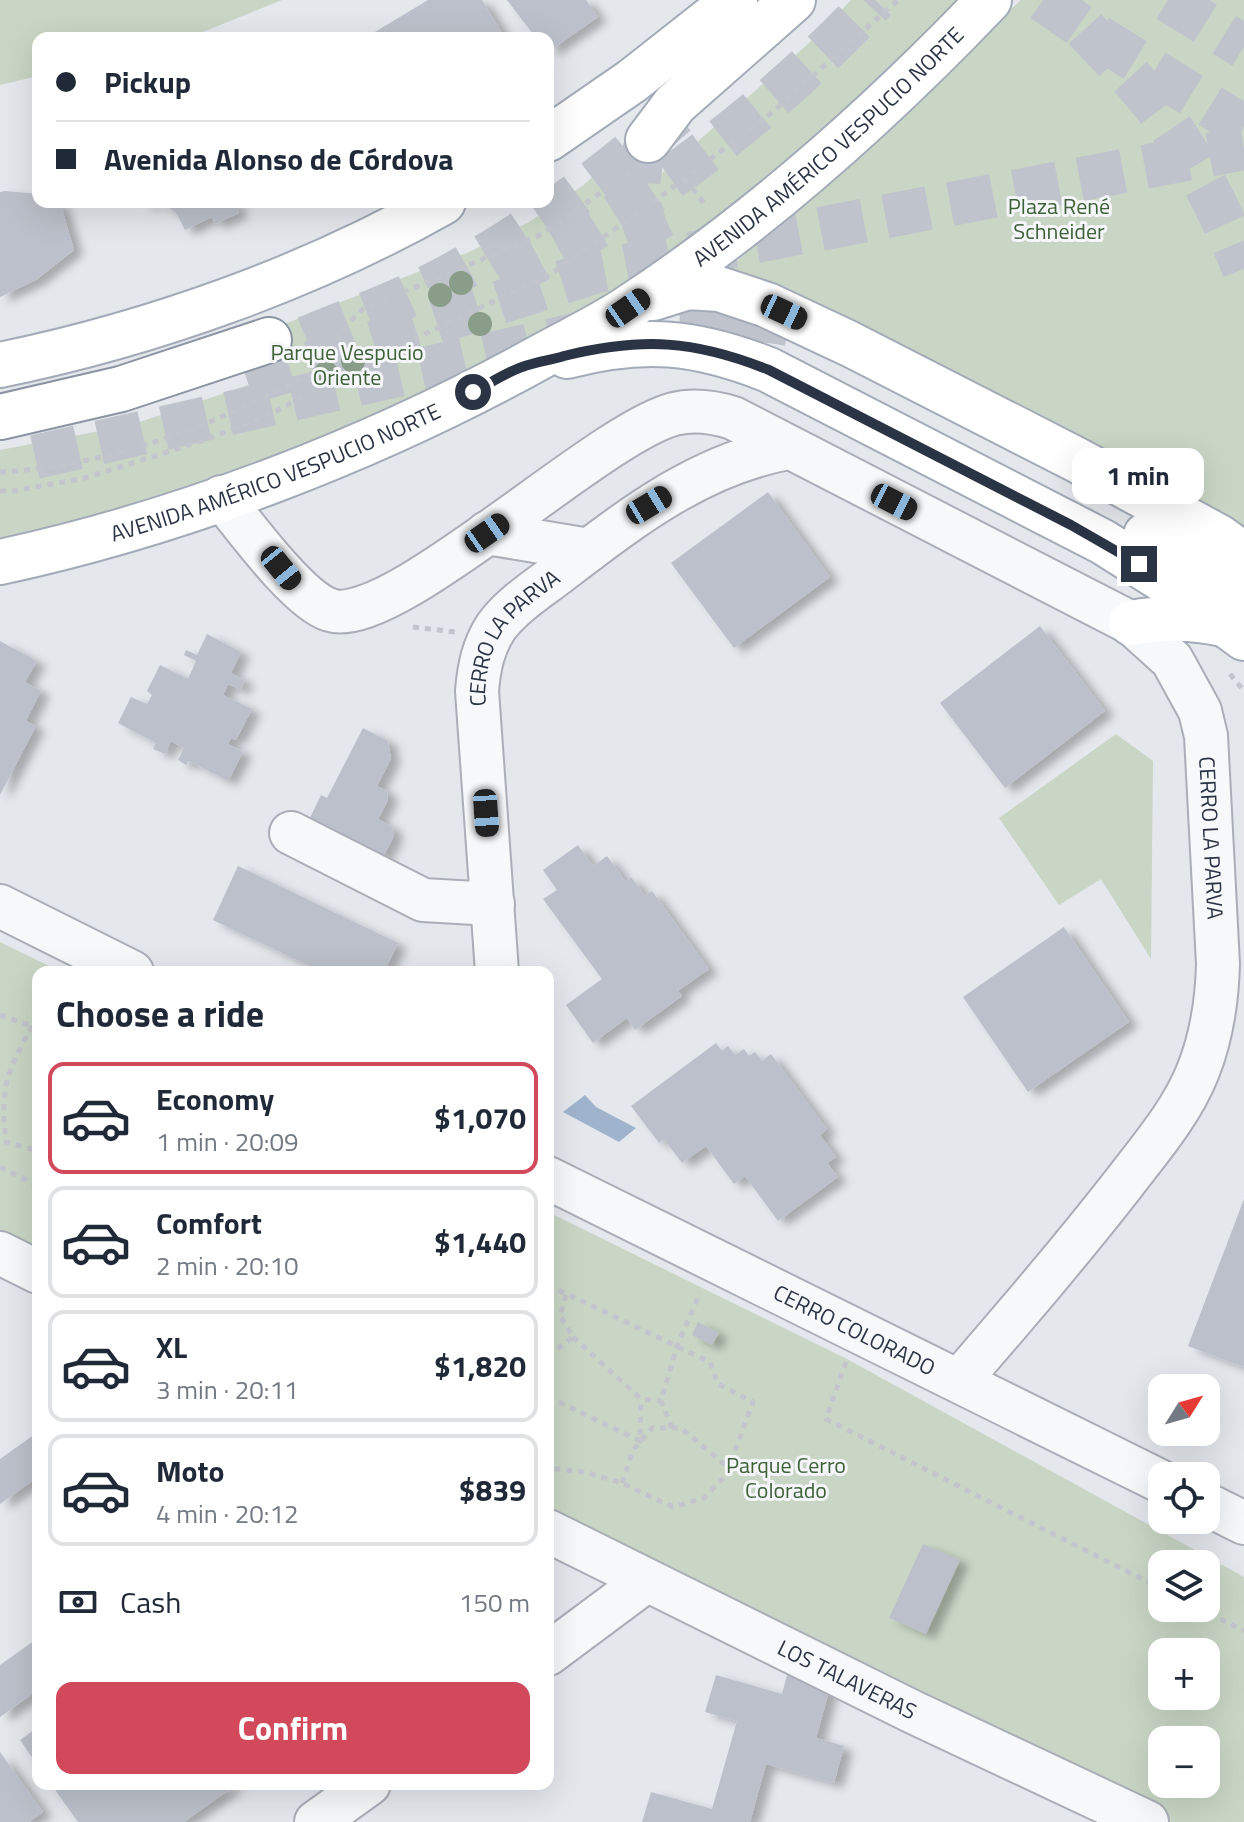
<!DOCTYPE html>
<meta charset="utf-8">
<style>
body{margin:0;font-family:"Titillium Web",sans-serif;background:#f6f6f7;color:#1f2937;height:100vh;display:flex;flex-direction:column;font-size:30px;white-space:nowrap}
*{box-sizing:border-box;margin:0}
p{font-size:26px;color:#747a83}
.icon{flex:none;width:44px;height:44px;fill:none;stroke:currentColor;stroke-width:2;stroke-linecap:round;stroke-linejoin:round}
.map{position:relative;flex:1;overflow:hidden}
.sheet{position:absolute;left:32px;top:966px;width:522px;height:824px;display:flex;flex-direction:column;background:#fff;border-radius:16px;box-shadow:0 8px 32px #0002}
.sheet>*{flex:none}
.top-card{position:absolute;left:32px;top:32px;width:522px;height:176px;border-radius:16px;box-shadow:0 8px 32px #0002;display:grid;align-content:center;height:176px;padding:0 24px;background:#fff}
.needle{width:52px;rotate:53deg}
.controls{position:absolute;left:1148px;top:1374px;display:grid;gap:16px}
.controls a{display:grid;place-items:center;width:72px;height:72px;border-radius:16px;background:#fff;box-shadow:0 8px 32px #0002;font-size:40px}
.end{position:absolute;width:36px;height:36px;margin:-18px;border:10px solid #2b3445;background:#fff;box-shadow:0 0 0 4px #fff}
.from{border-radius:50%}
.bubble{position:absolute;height:56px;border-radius:16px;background:#fff;box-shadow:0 8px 32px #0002;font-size:26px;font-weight:700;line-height:56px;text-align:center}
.car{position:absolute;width:24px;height:48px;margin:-24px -12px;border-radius:10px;box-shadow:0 0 6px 2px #0007;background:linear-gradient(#222 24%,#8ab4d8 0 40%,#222 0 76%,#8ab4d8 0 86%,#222 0)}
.top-card b{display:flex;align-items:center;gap:28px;height:76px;font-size:30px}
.top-card b+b{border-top:2px solid #e0e1e3}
.top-card i{width:20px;height:20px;background:#1f2937}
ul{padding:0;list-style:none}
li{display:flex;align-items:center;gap:24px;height:112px;margin:0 16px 12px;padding:0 8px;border:4px solid #e0e1e3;border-radius:16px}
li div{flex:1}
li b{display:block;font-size:30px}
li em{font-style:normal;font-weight:700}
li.selected{border-color:#d1495b}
li>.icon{width:72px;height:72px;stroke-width:1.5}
h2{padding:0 24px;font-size:36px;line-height:96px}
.pay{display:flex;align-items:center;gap:20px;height:88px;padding:0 24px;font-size:30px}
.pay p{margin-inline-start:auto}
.cta{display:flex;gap:16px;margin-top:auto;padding:16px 24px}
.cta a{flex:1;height:92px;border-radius:16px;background:#d1495b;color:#fff;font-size:32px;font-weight:700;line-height:92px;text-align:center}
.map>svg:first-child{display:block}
</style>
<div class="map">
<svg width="1244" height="1822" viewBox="0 0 1244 1822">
<defs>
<filter id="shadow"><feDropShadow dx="9" dy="5" stdDeviation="4" flood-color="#0004"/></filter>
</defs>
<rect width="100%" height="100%" fill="#e4e7ec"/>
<path fill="#c9d6c5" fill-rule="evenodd" d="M 0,0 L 282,0 L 188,38 L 38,38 L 38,76 L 0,85 Z
M 851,0 L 961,0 L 861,109 L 582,326 L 274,462 L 0,546 L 0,450 L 131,425 L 283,373 L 269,330 L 469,252 L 529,222 L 581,187 L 629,146 L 662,173 L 807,45 Z
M 1021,0 L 1244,0 L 1244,530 L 882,335 L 722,275 Z
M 1116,734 L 1153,761 L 1151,959 L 1101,879 L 1059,905 L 999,818 Z
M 0,942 L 61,972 L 38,972 L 38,1249 L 0,1230 Z
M 548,1212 L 847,1359 L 1244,1577 L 1244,1822 L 1171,1822 L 548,1506 ZM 1162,1564 L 1206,1564 L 1206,1608 L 1162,1608 ZM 1162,1652 L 1206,1652 L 1206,1696 L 1162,1696 ZM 1162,1740 L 1206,1740 L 1206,1784 L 1162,1784 Z"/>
<path fill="#9fb4cc" d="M 585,1095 L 596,1107 L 636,1128 L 619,1142 L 563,1112 Z"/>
<path fill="#bbc0ca" filter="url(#shadow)" d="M 428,0 L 482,0 L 505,38 L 365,38 Z
M 507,0 L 586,0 L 598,17 L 548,52 L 548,38 L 536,38 Z
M 5,191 L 38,194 L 38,202 L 60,202 L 74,250 L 36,280 L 0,297 L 0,192 Z
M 141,202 L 241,202 L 235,205 L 239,213 L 215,224 L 212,217 L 185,230 L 177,214 L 168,207 L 155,204 L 143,206 Z
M 768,492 L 830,577 L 734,648 L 671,563 Z
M 1040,626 L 1105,711 L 1005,788 L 940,703 Z
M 207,634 L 241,652 L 231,673 L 245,680 L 240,690 L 228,684 L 223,695 L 252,709 L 236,740 L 231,738 L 228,744 L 243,752 L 228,781 L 189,761 L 186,765 L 178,760 L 184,748 L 171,741 L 165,754 L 153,749 L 156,743 L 118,723 L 131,697 L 147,704 L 152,695 L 147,691 L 160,665 L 188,679 L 196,661 L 184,655 L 186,650 L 197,655 Z
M 0,641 L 37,661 L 25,682 L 41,691 L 26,721 L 36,726 L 0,795 Z
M 363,728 L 388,741 L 391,759 L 377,786 L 387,791 L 388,800 L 378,819 L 392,827 L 394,836 L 382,859 L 309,820 L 321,795 L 327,798 Z
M 578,845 L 593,866 L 607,856 L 626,882 L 631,877 L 645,896 L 652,891 L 709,969 L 678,991 L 682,996 L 635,1030 L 627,1018 L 593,1043 L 566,1005 L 602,979 L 543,899 L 557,890 L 543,870 Z
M 238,866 L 398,943 L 384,972 L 322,972 L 213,920 Z
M 1064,927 L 1129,1022 L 1028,1092 L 963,997 Z
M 716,1043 L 722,1051 L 728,1046 L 735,1055 L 744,1049 L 749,1056 L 755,1052 L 762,1061 L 771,1054 L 827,1129 L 820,1135 L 836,1157 L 827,1163 L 838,1177 L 778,1221 L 745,1176 L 734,1184 L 706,1146 L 682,1163 L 664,1139 L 659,1143 L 631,1106 Z
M 1244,1199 L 1244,1365 L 1243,1367 L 1188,1346 Z
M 698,1322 L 719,1333 L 712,1345 L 692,1335 Z
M 38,1432 L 38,1477 L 0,1504 L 0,1459 Z
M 923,1544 L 960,1560 L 926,1634 L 889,1618 Z
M 38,1638 L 38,1690 L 0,1717 L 0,1665 Z
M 790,1664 L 833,1677 L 816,1738 L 844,1746 L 834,1783 L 766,1764 L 750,1822 L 642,1822 L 651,1792 L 712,1809 L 737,1721 L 705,1712 L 716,1675 L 782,1694 Z
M 38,1727 L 38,1766 L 20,1740 Z
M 0,1752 L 43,1812 L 29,1822 L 0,1822 Z
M 51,1784 L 237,1784 L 184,1822 L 78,1822 Z"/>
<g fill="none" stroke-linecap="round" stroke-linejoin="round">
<path stroke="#bfc3cb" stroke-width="44" stroke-dasharray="44 22" stroke-linecap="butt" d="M 648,140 C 610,237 691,300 767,341"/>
<path stroke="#bfc3cb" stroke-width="44" stroke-dasharray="44 22" stroke-linecap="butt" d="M 1043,0 L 1085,29 L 1244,127
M 1168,0 L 1244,47
M 1085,29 C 1104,50 1125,70 1144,92 C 1187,144 1219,206 1244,269
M 500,279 C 633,217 775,107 875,0
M 306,338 C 349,320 394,304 436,283 C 523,238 602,179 676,114
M 248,383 L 594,272 L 1244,148
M 35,457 L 646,319 C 696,317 744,315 793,325"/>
<g stroke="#a9aeb7" stroke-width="46">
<g id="minor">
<path id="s1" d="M 221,497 C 244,525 298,600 330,610 C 391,631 597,434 674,414 C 694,409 714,412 733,418 L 1131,623 L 1172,660 L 1200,711 L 1206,736 L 1218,964 C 1217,1001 1212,1036 1198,1071 C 1182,1112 1150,1149 1124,1183 C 1071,1251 1015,1316 959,1381"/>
<path d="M 487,533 L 589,550"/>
<path d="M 291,833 L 423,900 L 493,904"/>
<path d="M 0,906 L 132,972"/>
<path id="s2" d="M 497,972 L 477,691 C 479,667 483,647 496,627 C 512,605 539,588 560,572 C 631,518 698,465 788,448"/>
<path id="s3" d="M 548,1178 L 1162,1482"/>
<path d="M 0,1253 L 38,1272"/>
<path d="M 1206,1504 L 1244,1523"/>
<path id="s4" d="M 548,1531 L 913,1712 L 1147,1822"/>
<path d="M 548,1654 L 646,1581"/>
<path d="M 316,1822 L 369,1784"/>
</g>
</g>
<g stroke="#a3abb8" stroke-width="48">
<g id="major">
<path d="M 548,139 L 632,81 L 735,0"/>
<path d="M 648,140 L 675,104 L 793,0"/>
<path d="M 653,298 L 688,287 L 719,289 L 767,305 L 850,344 L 1077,460 L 1219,537 L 1244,555"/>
<path d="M 567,356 C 644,336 696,341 769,370 L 1103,542 L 1176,588 L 1244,638"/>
<path d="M 0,365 C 151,334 309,278 443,202"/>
<path d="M 1146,535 L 1244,595"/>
<path id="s5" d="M 0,562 C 185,522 376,448 542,356 C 571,340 603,325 631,306 C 763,219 880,114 989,0"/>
<path d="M 1131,623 C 1163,617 1192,617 1223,624"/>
</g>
</g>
<g stroke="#8b94a3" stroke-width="48">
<path id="highway" d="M 0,417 L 121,389 L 269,340"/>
</g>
<path stroke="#c2c5cb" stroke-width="5" stroke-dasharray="6 6" stroke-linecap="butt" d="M 685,179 L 707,207
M 0,472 C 94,467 187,436 270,394 C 287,386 311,377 323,364 C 331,355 336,341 342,332 C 347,323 356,316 363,309 L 540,235 L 632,171
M 0,491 L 13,491 L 85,478 L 205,440 L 271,414 L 347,371 L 551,274 L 664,194 L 769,115 L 898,0
M 413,627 L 455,632
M 1230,674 L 1244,691
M 0,1015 L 38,1028
M 32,1026 C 6,1075 0,1085 6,1142 L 38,1151
M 0,1167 L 38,1186
M 548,1285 L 710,1362 L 718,1384 L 753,1402 L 726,1475 L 704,1498 L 673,1507 L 622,1483 L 585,1472 L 548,1468
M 548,1316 L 560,1316
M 573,1337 L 641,1399 L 661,1401
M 548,1356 L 573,1337 L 560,1316 L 567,1292
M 846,1362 L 826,1419 L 1162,1589
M 548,1400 L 553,1399 L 640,1441 L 641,1399
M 672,1428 L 661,1401 L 677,1346 L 700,1293
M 622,1483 L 633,1450 L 652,1428 L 681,1428 L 729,1468
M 1199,1608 L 1244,1631"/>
<use href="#minor" stroke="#f7f8fa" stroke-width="42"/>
<use href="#major" stroke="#fff" stroke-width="44"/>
<use href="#highway" stroke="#fff" stroke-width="44"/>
</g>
<g fill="#899d89">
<circle cx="461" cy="283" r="12"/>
<circle cx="440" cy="295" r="12"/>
<circle cx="480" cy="324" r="12"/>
<circle cx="353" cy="361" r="12"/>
<circle cx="326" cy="373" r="12"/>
</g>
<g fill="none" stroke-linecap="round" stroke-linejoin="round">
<path stroke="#2b3445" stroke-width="10" d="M 473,392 C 489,384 505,373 522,367 C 535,362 551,360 564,356 C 643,337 694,340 769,370 L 1071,525 L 1139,564"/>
</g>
<g text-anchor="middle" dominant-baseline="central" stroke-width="6" stroke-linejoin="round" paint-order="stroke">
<g font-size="22" fill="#2b3445" stroke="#f4f6f9">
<text stroke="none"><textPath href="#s5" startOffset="938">AVENIDA AMÉRICO VESPUCIO NORTE</textPath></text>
<text stroke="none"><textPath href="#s5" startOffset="290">AVENIDA AMÉRICO VESPUCIO NORTE</textPath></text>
<text stroke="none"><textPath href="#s2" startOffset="348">CERRO LA PARVA</textPath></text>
<text stroke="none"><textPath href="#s1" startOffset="1308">CERRO LA PARVA</textPath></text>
<text stroke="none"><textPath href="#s3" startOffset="342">CERRO COLORADO</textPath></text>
<text stroke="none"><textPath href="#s4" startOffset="334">LOS TALAVERAS</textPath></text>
</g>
<g font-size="22" fill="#3f6138" stroke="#f4f6f9">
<text x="1059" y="206">Plaza René<tspan x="1059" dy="25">Schneider</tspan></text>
<text x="347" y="352">Parque Vespucio<tspan x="347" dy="25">Oriente</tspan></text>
<text x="786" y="1465">Parque Cerro<tspan x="786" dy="25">Colorado</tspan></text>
</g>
</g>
</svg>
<div class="controls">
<a><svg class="needle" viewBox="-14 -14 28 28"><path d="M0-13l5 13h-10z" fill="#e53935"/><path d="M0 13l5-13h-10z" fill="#747a83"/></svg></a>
<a><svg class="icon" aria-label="locate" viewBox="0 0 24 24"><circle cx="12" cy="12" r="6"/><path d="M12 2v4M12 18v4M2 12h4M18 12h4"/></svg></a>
<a><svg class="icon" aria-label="layers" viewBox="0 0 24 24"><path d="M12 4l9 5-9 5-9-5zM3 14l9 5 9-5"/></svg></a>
<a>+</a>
<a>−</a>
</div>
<i class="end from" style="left:473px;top:392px"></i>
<i class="end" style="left:1139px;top:564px"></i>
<div class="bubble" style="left:1072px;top:448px;width:132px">1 min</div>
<i class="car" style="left:628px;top:308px;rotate:55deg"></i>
<i class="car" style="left:784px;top:312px;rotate:115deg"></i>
<i class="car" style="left:894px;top:502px;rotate:117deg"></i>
<i class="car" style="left:649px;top:505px;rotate:59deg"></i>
<i class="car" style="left:487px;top:533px;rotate:55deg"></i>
<i class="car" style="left:281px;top:568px;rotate:141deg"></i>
<i class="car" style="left:486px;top:813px;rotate:176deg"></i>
<div class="top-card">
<b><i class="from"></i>Pickup</b>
<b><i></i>Avenida Alonso de Córdova</b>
</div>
<section class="sheet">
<h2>Choose a ride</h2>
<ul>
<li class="selected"><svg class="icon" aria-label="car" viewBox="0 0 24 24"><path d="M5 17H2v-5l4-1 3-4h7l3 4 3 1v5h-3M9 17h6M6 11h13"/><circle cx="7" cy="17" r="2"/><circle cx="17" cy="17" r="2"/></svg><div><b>Economy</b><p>1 min · 20:09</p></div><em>$1,070</em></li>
<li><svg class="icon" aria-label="car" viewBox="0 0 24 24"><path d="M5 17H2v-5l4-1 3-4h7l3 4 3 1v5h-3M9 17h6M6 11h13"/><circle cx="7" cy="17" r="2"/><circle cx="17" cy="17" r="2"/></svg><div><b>Comfort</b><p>2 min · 20:10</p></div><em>$1,440</em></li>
<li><svg class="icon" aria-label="car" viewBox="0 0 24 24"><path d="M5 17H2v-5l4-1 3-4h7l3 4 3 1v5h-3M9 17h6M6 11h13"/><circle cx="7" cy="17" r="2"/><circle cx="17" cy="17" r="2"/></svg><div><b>XL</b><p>3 min · 20:11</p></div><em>$1,820</em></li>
<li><svg class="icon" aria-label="car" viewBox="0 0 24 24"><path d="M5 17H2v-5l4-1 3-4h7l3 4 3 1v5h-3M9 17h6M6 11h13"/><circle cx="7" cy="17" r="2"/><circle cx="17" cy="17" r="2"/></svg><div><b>Moto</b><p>4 min · 20:12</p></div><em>$839</em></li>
</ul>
<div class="pay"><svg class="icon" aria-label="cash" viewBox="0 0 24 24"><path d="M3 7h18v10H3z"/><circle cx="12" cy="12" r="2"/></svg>Cash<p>150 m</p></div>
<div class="cta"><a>Confirm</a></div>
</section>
</div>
